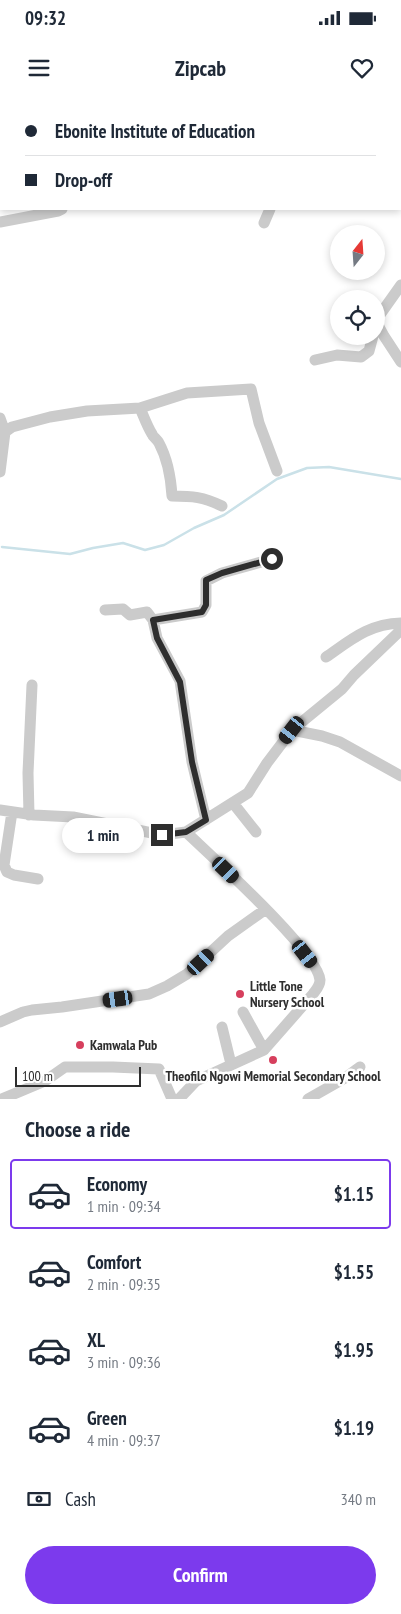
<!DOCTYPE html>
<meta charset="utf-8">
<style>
body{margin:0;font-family:"PT Sans Narrow",sans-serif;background:#f6f6f7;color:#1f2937;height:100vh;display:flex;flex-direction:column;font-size:19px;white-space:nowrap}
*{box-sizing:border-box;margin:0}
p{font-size:16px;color:#747a83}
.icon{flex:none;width:28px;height:28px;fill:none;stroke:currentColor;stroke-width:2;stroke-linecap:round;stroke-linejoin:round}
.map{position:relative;height:999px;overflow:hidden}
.details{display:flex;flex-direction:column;background:#fff;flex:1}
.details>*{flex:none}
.guide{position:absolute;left:0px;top:0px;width:401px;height:110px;box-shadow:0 2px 8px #0003;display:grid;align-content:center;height:110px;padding:0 25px;background:#fff}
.needle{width:32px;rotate:17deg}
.fabs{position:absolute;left:330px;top:125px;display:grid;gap:10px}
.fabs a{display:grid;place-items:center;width:55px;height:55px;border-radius:50%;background:#fff;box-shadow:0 2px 8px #0003;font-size:25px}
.scale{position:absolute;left:15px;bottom:12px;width:126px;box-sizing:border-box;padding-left:5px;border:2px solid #2e2e2e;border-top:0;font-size:14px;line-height:18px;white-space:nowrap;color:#2e2e2e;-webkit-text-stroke:4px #fff;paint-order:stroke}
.end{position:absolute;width:22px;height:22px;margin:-11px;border:6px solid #2e2e2e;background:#fff;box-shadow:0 0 0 2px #fff}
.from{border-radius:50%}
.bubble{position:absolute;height:35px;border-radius:18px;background:#fff;box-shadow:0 2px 8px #0003;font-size:16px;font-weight:800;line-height:35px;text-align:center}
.car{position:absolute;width:15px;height:30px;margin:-15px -8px;border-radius:6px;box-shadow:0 0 4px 1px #0007;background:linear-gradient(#222 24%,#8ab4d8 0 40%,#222 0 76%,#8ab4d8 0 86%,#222 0)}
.guide b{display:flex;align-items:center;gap:18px;height:48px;font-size:19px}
.guide b+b{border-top:1px solid #e0e1e3}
.guide i{width:12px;height:12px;background:#1f2937}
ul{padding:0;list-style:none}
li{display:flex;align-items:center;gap:15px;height:70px;margin:0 10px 8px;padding:0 15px;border:2px solid transparent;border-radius:5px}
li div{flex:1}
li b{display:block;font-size:19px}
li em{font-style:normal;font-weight:800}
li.current{border-color:#7c3aed}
li>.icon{width:45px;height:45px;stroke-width:1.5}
h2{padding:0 25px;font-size:22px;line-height:60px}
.pay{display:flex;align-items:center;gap:12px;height:55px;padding:0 25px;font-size:19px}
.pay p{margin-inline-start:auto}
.cta{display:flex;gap:10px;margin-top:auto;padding:10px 25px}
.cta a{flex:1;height:58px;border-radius:30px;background:#7c3aed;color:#fff;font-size:20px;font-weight:800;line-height:58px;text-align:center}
.status{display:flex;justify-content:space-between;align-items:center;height:35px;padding:0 25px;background:#fff;direction:ltr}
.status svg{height:14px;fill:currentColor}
header{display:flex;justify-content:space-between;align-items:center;height:65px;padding:0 25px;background:#fff;font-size:22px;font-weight:800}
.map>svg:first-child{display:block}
</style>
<div class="status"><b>09:32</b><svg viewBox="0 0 49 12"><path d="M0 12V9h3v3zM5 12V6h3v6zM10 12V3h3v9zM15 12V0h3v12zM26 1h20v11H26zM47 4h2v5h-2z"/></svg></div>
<header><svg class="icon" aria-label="menu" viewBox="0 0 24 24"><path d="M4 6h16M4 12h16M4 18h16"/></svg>Zipcab<svg class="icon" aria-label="heart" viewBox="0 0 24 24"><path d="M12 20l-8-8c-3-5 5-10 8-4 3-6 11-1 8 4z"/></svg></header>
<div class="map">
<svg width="401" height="999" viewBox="0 0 401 999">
<rect width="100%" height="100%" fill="#fff"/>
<path fill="#e6eadd" d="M 0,0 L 77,0 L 78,1 L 1,1 L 1,52 Z"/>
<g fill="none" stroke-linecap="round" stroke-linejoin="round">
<path stroke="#cae1e8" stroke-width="2.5" d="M 2,447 L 70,454 L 93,448 L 123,443 L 145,450 L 164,445 L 194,428 L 224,415 L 277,379 L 307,368 L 329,367 L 401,379"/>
<path stroke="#cbcbcb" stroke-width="11" d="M 81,0 L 82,1
M 365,0 L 367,1
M 183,1 L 186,0
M 314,1 L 314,0
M 400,20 L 401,20
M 0,122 L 58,111 L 62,109
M 264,123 L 270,109
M 401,185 L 379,216 L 377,223 L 384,236 L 401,262
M 315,260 L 337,255 L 361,257 L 369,251 L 373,236
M 140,308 C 144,317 147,326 152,334 C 153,337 157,339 159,343 C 167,358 171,379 172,396 C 193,396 203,397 222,406
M 0,318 L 5,332
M 0,372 L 5,332 L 12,327 L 50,317 L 87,311 L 140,308 L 187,293 L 251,289 L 259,323 L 277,371
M 105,510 L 123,509 L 130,515 L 147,512 L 153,520 L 157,538 L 180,581 L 192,662 L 206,720
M 153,520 L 202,512 L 206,505 L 206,481 L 222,473 L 272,459
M 326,557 C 352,539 369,524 401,523
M 292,630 L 322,636 L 340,642 L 401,676
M 233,703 L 256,732
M 0,710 L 34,715 L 73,717 L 162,735 L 186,732 L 248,693 L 267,663 L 292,630 L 342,589 L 354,575 L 401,530
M 12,712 L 4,765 L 7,772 L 14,775 L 38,779
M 29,715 L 28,673 L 32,585
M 186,732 C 211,756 318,852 320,880 C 320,886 316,890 313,894 L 264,950
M 0,922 L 23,912 L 32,910 L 62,907 L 149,894 L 167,886 L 187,874 L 228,836 L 266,809
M 222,927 L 231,964
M 2,999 L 45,981 L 65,967 L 113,967 L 159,969 L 172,999
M 179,999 L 196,981 L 264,950 L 243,912
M 308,999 L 345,978 L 360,967"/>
</g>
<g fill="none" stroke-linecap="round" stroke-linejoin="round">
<path stroke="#2e2e2e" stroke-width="6" d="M 162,735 L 186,732 L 206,720 L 192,662 L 180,582 L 157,538 L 153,520 L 202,512 L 206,505 L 206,480 L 222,473 L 272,459"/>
</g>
<g fill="#d63f5d" stroke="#fff" stroke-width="2">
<circle cx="240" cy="894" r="5"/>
<circle cx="80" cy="945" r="5"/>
<circle cx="273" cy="960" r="5"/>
</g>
<g text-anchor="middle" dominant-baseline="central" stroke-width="5" stroke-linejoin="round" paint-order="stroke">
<g font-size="14" font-weight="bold" fill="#2e2e2e" stroke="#fff" text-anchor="start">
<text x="250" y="886">Little Tone<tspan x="250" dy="16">Nursery School</tspan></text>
<text x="90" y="945">Kamwala Pub</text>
<text x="273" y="976" text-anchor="middle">Theofilo Ngowi Memorial Secondary School</text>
</g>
</g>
</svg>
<div class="fabs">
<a><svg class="needle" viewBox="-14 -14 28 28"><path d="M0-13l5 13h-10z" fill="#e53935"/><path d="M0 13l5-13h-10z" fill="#747a83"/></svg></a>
<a><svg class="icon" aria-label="locate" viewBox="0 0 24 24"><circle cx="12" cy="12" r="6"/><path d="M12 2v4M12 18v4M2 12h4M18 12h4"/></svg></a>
</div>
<div class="scale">100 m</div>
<i class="end from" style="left:272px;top:459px"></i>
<i class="end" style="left:162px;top:735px"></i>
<div class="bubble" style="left:62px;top:718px;width:82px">1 min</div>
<i class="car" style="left:292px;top:630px;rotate:218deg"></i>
<i class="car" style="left:226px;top:770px;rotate:134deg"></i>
<i class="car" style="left:305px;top:854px;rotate:142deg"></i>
<i class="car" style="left:201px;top:862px;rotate:47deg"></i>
<i class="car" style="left:118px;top:899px;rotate:262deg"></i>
<div class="guide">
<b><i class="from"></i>Ebonite Institute of Education</b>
<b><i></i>Drop-off</b>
</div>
</div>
<section class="details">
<h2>Choose a ride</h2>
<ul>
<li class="current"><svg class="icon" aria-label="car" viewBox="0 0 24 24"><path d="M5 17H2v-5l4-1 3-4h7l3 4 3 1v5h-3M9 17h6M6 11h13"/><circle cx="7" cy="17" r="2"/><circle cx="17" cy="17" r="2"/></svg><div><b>Economy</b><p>1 min · 09:34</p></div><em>$1.15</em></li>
<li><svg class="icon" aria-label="car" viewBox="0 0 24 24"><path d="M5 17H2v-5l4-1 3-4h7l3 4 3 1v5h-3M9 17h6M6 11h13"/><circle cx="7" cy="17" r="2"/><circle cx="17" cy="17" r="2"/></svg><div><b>Comfort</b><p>2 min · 09:35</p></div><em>$1.55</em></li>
<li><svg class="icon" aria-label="car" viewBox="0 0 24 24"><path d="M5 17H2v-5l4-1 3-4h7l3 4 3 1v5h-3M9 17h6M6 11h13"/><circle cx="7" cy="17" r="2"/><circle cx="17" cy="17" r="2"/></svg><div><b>XL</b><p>3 min · 09:36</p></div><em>$1.95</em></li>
<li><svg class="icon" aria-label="car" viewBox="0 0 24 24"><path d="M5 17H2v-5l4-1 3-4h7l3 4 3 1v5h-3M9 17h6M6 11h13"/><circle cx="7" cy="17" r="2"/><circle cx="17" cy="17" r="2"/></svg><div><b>Green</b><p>4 min · 09:37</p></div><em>$1.19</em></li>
</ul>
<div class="pay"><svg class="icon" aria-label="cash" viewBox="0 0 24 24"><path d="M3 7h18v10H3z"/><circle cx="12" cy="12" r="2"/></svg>Cash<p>340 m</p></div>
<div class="cta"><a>Confirm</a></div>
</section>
